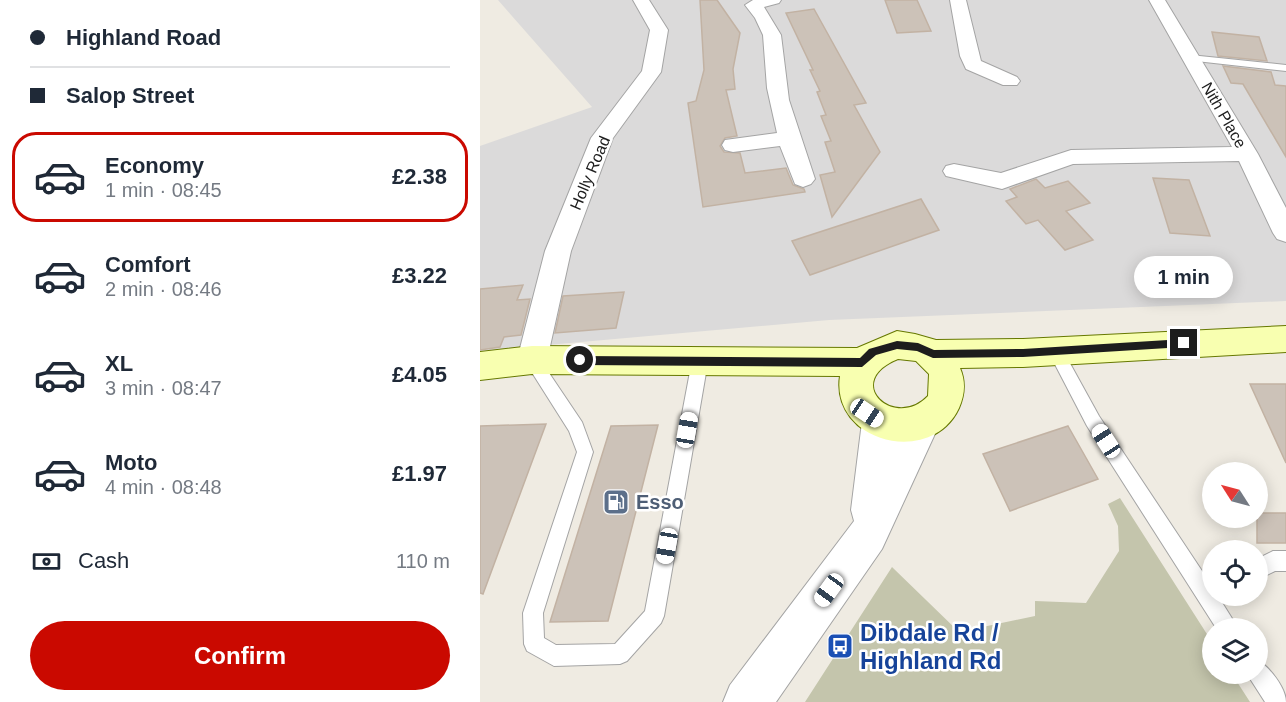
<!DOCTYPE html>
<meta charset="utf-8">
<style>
body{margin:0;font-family:Arial,sans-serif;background:#f6f6f7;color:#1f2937;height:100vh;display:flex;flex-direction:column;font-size:22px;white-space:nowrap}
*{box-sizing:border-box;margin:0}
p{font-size:20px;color:#747a83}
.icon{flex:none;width:33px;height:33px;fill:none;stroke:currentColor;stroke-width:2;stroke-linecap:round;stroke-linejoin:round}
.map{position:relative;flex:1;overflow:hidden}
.drawer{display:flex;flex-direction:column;background:#fff;width:480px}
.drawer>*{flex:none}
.hud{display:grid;align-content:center;height:132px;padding:0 30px;background:#fff}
.needle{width:39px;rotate:306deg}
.tools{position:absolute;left:722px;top:462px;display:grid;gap:12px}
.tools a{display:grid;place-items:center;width:66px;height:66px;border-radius:50%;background:#fff;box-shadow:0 3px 15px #0003;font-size:30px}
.end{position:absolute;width:27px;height:27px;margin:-14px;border:8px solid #1d1d1d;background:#fff;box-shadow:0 0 0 3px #fff}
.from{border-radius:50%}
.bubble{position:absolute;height:42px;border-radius:21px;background:#fff;box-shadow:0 3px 15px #0003;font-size:20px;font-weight:800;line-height:42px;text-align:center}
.car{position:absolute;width:18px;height:36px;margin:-18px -9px;border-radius:8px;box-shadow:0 0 4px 2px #0007;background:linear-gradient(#fff 24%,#345 0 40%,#fff 0 76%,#345 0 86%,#fff 0)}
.hud b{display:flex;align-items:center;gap:21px;height:57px;font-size:22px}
.hud b+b{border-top:2px solid #e0e1e3}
.hud i{width:15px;height:15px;background:#1f2937}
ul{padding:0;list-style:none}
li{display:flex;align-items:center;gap:18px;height:90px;margin:0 12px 9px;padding:0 18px;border:3px solid transparent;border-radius:24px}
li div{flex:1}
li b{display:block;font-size:22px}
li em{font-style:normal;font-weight:800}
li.current{border-color:#ca0900}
li>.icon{width:54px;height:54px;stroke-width:1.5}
.pay{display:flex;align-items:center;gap:15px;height:66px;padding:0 30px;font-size:22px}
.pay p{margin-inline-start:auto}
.action{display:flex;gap:12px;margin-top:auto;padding:12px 30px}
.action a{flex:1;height:69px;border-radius:36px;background:#ca0900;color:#fff;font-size:24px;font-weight:800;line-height:69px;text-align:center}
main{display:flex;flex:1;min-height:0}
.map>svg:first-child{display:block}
</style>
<main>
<section class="drawer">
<div class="hud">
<b><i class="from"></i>Highland Road</b>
<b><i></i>Salop Street</b>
</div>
<ul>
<li class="current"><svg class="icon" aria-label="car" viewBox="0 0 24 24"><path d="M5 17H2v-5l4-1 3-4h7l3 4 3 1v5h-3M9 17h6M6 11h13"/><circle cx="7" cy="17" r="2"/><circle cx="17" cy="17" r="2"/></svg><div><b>Economy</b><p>1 min · 08:45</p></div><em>£2.38</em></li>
<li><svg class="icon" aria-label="car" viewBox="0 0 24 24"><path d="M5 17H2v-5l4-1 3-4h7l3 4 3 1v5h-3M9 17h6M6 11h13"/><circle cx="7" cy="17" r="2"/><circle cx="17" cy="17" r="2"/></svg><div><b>Comfort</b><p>2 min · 08:46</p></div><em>£3.22</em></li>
<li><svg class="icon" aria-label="car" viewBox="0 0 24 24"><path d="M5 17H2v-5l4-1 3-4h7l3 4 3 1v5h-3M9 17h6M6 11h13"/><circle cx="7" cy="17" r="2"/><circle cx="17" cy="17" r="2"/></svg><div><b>XL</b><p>3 min · 08:47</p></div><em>£4.05</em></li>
<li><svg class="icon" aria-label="car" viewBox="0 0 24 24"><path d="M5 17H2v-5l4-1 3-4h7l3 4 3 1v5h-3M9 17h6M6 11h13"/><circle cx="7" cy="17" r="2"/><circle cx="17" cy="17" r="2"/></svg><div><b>Moto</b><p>4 min · 08:48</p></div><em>£1.97</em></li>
</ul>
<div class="pay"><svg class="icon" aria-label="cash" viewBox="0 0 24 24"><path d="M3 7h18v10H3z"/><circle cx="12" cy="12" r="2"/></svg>Cash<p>110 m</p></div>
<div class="action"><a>Confirm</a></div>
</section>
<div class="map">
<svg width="806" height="702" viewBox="0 0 806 702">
<rect width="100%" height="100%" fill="#efebe2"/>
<path fill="#dbdada" d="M 18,0 L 806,0 L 806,301 L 349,320 L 0,351 L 0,146 L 112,107 Z"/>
<path fill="#c4c5ac" d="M 640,498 L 732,642 L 732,674 L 752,674 L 770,702 L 325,702 L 412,567 L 479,632 L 555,616 L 555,601 L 606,603 L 639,551 L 638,526 L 628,504 Z"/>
<path fill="#ccc2b8" stroke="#c2b2a3" stroke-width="1.5" d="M 220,0 L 237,0 L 260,33 L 253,69 L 255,89 L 246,90 L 257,136 L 245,138 L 240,146 L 244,152 L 260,153 L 265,173 L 306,168 L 313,185 L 324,189 L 325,192 L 223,207 L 208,103 L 216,101 L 224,70 Z
M 405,0 L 437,0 L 451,31 L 417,33 Z
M 334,9 L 386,103 L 374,105 L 400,152 L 352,217 L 340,175 L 355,172 L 345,142 L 351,141 L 341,116 L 346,115 L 337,92 L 340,91 L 330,70 L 333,70 L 306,13 Z
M 732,32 L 779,37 L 787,61 L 738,56 Z
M 743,66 L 791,72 L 795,85 L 806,86 L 806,157 L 763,84 L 751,83 Z
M 673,178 L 709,180 L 730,236 L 690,233 Z
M 556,179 L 565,188 L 588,181 L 610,203 L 586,211 L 613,240 L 585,250 L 558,220 L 546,224 L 526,201 L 537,197 L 530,189 Z
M 441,199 L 459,230 L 330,275 L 312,241 Z
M 43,285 L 37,300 L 50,299 L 41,335 L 24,337 L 20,347 L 0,350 L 0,289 Z
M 144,292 L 136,328 L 75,333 L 83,296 Z
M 770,384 L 806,384 L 806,463 Z
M 66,424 L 3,594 L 0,593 L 0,426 Z
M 178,425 L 128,621 L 70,622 L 131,426 Z
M 588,426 L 618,479 L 530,511 L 503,454 Z
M 777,513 L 806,513 L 806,543 L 777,543 Z"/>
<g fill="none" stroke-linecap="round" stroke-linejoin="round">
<g stroke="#a4a4a4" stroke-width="2">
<path id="service" d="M 710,55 L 806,65 L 806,71 L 707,60 L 705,58 Z
M 576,345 L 581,347 L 619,416 L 732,586 L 732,596 L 738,596 L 758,628 L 736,628 L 607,426 L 568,351 L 571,347 Z
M 52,354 L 57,355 L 102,422 L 113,452 L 63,613 L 64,638 L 76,645 L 135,644 L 165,611 L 212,361 L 215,356 L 220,355 L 225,356 L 228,361 L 184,616 L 181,623 L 147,661 L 140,664 L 74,666 L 47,651 L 44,644 L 43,613 L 97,452 L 89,431 L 44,360 L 47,355 Z
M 793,551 L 806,551 L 806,571 L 795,571 L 777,580 L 777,559 Z
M 777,660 C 789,666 806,688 806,702 L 785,702 L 767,674 L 777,674 Z"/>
</g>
<g stroke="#a4a4a4" stroke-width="2">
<path id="minor" d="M 153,0 L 169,0 L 188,30 L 181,72 L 133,138 L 91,251 L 67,360 L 63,369 L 52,373 L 41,369 L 37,360 L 65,251 L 111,138 L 162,71 L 170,30 Z
M 273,0 L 301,0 L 299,3 L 284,7 L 301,35 L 309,100 L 335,179 L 331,184 L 323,187 L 315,184 L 300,146 L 253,152 L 245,150 L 242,145 L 245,140 L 297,133 L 287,88 L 283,35 L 275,18 L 265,5 Z
M 470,0 L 486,0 L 501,61 L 537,77 L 540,81 L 537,85 L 523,85 L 486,69 L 480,56 Z
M 669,0 L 685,0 L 778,154 L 806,208 L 806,242 L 797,239 L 793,233 L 759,161 L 593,164 L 522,189 L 466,176 L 463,171 L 466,166 L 474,164 L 521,173 L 591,150 L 752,147 Z"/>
</g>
<g stroke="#a4a4a4" stroke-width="2">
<path id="tertiary" d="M 400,405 L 413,410 L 418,422 L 417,435 L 429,411 L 442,406 L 455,411 L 460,423 L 402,549 L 296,702 L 243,702 L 250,685 L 374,521 L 371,510 L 382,422 L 387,410 Z"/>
</g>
<g stroke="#667800" stroke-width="2">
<path id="secondary" d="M 806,326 L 806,352 L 543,367 L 480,368 C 486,382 485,394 479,408 C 451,468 350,442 360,376 L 52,374 L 0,380 L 0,352 L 52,346 L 377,348 L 417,331 L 435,334 L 456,340 L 543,339 ZM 418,359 L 436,361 L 449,374 L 448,396 C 415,431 361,382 418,359 Z"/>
</g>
<use href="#service" fill="#fff" fill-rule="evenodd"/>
<use href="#minor" fill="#fff" fill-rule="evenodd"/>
<use href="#tertiary" fill="#fff" fill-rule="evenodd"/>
<use href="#secondary" fill="#f8ffb0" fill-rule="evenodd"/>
</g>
<path fill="#1d1d1d" d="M 704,339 L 709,343 L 704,347 L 543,357 L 453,358 L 437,351 L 417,349 L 396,355 L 382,367 L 100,365 L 95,360 L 100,356 L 380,358 L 389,349 L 417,341 L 438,343 L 454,350 L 543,349 Z"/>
<defs>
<g id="fuel-square" transform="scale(1.35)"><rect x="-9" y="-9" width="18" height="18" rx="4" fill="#5c6f8a" stroke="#fff"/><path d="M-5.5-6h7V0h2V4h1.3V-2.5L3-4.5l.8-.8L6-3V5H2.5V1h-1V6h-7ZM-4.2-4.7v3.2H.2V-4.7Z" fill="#fff"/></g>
<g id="bus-square" transform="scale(1.35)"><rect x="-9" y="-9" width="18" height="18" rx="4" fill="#1a4fb4" stroke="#fff"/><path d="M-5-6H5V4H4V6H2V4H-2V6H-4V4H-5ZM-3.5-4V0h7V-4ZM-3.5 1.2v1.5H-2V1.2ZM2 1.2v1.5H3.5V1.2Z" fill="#fff"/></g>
</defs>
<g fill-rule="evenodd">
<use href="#fuel-square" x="136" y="502"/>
<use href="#bus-square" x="360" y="646"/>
</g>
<g text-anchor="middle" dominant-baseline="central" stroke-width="5" stroke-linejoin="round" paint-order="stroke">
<g font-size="16" fill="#1d1d1d" stroke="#fff">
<text transform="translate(744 115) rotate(60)">Nith Place</text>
<text transform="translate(110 173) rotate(-67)">Holly Road</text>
</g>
<g font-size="20" font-weight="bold" fill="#4e5e75" stroke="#fff" text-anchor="start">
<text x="156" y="502">Esso</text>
</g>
<g font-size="24" font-weight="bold" fill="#164399" stroke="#fff" text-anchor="start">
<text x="380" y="632">Dibdale Rd /<tspan x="380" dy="28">Highland Rd</tspan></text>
</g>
</g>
</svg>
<div class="tools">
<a><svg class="needle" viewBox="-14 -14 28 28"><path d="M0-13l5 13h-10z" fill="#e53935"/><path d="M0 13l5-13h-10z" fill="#747a83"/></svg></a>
<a><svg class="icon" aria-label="locate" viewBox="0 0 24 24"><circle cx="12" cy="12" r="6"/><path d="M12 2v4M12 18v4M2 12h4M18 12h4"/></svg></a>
<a><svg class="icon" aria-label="layers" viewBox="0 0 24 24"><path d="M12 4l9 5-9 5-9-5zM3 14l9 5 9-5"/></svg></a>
</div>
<i class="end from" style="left:100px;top:360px"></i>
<i class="end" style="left:704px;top:343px"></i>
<div class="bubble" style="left:654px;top:256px;width:99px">1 min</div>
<i class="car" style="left:387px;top:413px;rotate:124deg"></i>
<i class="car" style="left:207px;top:430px;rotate:10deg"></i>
<i class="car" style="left:626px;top:441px;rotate:327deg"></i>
<i class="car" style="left:187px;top:546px;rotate:190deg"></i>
<i class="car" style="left:349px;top:590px;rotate:216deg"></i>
</div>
</main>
